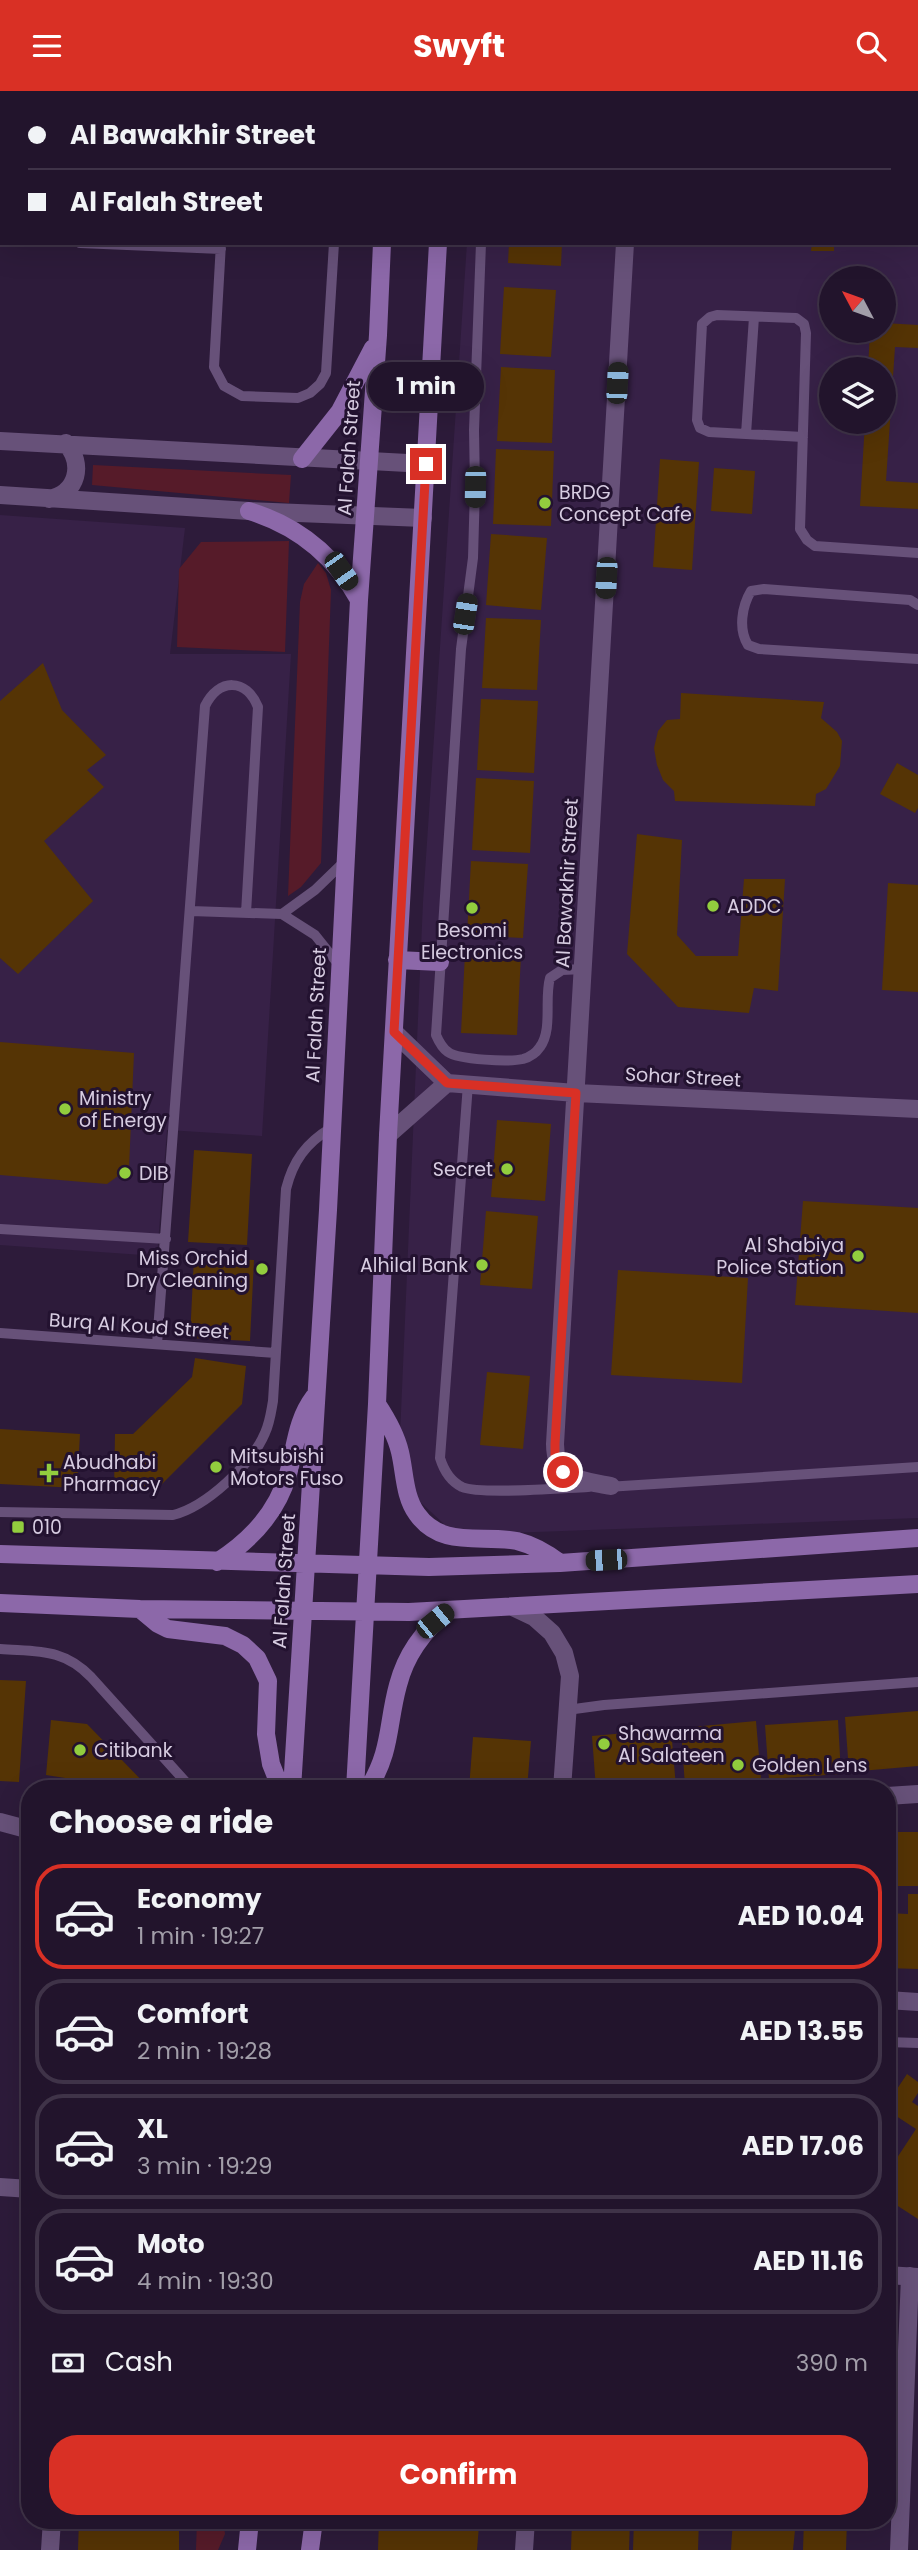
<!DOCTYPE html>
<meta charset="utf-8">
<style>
body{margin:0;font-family:Poppins,sans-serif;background:#2e2138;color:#f1f3f6;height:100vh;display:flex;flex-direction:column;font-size:26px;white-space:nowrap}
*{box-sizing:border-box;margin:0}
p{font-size:23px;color:#a29ea9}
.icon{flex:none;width:38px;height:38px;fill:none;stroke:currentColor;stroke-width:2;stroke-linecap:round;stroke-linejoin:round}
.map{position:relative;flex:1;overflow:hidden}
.panel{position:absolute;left:21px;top:1689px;width:875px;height:749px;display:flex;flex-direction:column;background:#22142c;border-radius:28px;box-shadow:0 7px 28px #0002,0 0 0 2px #3f3348}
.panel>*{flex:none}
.guide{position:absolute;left:0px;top:0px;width:919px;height:154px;box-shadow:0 7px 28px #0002,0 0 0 2px #3f3348;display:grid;align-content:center;height:154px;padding:0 28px;background:#22142c}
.needle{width:46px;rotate:311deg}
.tools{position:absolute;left:819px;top:175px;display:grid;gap:14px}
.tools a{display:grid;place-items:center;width:77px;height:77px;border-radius:50%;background:#22142c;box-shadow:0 7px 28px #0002,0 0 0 2px #3f3348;font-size:35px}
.end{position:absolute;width:32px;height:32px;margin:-16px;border:9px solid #d93025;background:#fff;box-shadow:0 0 0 4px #fff}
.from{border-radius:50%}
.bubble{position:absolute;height:49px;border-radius:24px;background:#22142c;box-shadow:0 7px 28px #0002,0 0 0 2px #3f3348;font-size:23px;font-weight:700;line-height:49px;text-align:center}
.car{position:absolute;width:21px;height:42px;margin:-21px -10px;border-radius:9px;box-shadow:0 0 5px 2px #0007;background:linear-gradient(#222 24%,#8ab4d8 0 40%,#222 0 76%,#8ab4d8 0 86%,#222 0)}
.guide b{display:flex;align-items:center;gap:24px;height:66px;font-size:26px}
.guide b+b{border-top:2px solid #3f3348}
.guide i{width:18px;height:18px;background:#f1f3f6}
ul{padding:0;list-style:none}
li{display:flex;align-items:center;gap:21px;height:105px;margin:0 14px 10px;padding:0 14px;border:4px solid #3f3348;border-radius:28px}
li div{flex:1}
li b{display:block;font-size:26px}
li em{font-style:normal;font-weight:700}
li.current{border-color:#d93025}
li>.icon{width:63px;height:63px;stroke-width:1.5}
h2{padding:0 28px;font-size:32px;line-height:84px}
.pay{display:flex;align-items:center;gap:18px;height:77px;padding:0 28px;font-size:26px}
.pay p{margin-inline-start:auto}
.action{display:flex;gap:14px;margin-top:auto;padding:14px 28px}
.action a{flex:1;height:80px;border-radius:28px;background:#d93025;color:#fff;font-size:28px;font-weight:700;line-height:80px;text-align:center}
header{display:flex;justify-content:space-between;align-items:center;height:91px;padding:0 28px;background:#d93025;color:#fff;font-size:32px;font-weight:700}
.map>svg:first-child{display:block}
</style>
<header><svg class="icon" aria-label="menu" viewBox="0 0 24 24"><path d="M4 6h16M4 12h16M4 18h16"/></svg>Swyft<svg class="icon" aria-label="search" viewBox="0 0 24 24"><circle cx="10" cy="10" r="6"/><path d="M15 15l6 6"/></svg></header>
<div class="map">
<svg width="918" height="2459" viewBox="0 0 918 2459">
<rect width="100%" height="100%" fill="#2d1b3a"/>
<path fill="#372147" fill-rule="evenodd" d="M 478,0 L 918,0 L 918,1427 L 507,1442 L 457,1439 L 445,1434 L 415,1406 L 400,1345 L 423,811 L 467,152 L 917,152 L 917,2 ZM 831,187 L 884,187 L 884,240 L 831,240 ZM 831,278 L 884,278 L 884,331 L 831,331 Z
M 0,424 L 185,437 L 170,563 L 291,563 L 262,1045 L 167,1039 L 157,1165 L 0,1154 Z"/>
<path fill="#561b29" d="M 93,374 L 291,384 L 289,412 L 92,394 Z
M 289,450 L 285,561 L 177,556 L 179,478 L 201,451 Z
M 318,472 L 326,482 L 331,499 L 321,772 L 301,796 L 288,805 L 300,511 L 304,493 Z
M 197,2429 L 223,2429 L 225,2443 L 218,2459 L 196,2459 Z"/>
<path fill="#553405" d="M 509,152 L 562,152 L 561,175 L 508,172 Z
M 812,152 L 834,152 L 834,160 L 811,160 Z
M 504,196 L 556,199 L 551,266 L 500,263 Z
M 884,232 L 918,234 L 918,257 L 895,256 L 886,390 L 918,392 L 918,418 L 860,415 L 865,331 L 884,331 L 884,278 L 868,278 L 870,240 L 884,240 Z
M 501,276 L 555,279 L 552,352 L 497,350 Z
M 496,358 L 554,360 L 551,435 L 493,433 Z
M 660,368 L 699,371 L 692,479 L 653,476 Z
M 714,377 L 755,380 L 752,423 L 711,420 Z
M 491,443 L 547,447 L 541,519 L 486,514 Z
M 486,527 L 541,529 L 537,599 L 482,597 Z
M 43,572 L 62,619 L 106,664 L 87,679 L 104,696 L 44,750 L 93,810 L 18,883 L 0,867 L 0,610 Z
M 681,602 L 824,611 L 821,627 L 837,641 L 842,650 L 840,675 L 826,698 L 816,703 L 815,715 L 675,710 L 674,700 L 663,689 L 657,674 L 654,657 L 658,640 L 667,629 L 680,628 Z
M 481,608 L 538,610 L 534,682 L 477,679 Z
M 897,672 L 918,684 L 918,717 L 915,722 L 880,703 Z
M 476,687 L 534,690 L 530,762 L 472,759 Z
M 637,743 L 682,749 L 677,844 L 696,865 L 738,865 L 744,788 L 785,788 L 778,900 L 754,897 L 749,922 L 678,916 L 627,863 Z
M 471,770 L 528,773 L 523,847 L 467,844 Z
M 888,792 L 918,794 L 918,901 L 882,899 Z
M 465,862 L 521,864 L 517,944 L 461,942 Z
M 0,951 L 134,962 L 129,1077 L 107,1093 L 0,1084 Z
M 497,1029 L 551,1033 L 545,1110 L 491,1106 Z
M 194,1059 L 252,1063 L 247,1154 L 188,1151 Z
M 803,1110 L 918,1117 L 918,1222 L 795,1214 Z
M 486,1120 L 538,1125 L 532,1198 L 480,1194 Z
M 194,1166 L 254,1169 L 250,1250 L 190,1247 Z
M 618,1179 L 748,1187 L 742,1292 L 611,1284 Z
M 195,1267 L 246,1275 L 242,1313 L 159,1396 L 114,1398 L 115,1343 L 133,1343 L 192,1286 Z
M 487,1281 L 530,1285 L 523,1358 L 480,1354 Z
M 0,1338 L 80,1343 L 77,1397 L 0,1393 Z
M 0,1589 L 26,1590 L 19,1691 L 0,1690 Z
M 918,1620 L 918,1675 L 849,1681 L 845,1626 Z
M 51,1629 L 87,1633 L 150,1698 L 86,1698 L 78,1689 L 46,1684 Z
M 838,1629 L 841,1683 L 769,1688 L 765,1634 Z
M 756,1630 L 761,1688 L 685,1695 L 681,1637 Z
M 671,1638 L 676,1696 L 596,1698 L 592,1645 Z
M 473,1646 L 531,1650 L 527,1698 L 469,1698 Z
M 892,1741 L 918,1741 L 918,1795 L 887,1795 L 887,1759 L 892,1759 Z
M 908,1803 L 918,1803 L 918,1878 L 887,1877 L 887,1822 L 908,1823 Z
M 907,1983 L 918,1991 L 918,2002 L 912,2011 L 918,2015 L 918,2128 L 887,2108 L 887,2082 L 916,2038 L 887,2019 L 887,2013 Z
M 79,2429 L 179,2429 L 179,2459 L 78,2459 Z
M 379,2429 L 479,2435 L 477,2459 L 378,2459 Z
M 572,2429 L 630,2429 L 629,2459 L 571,2459 Z
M 634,2429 L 699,2429 L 698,2459 L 633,2459 Z
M 733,2429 L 796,2429 L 793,2459 L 731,2459 Z
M 804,2429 L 847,2429 L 846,2459 L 803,2459 Z"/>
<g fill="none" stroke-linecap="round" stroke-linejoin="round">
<path stroke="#675179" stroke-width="10" d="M 275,0 L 276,2
M 634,1 L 649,2
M 493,2 L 493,0
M 817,2 L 820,0
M 0,69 L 0,88
M 80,152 L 221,158
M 221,152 L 214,276 L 224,295 L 242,305 L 298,307 L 310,302 L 320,293 L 326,282 L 334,152
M 481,152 L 474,339 L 475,396 L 473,467 L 461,558 L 436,944 C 439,951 442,957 448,961 C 459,969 510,971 523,968 C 530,966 536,962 540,956 C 553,938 544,908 550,887 L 562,879 L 584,878
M 746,343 L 754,226
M 803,346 L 709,341 L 700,337 L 697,329 L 702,233 L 710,226 L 717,224 L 796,227 L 804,233 L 806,242 L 800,438 L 807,449 L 815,455 L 918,462
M 918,514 L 910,509 L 764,498 L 751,500 C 742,515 738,538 748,554 L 759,558 L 918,568
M 191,820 L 282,823 L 315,844 L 339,874
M 282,823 L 315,799 L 345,770
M 468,993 L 440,1367 C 444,1380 450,1390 462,1396 C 481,1404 563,1397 588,1396
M 0,1138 L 166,1148
M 0,1242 L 276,1262
M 157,1253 L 205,615 C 219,587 246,587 258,616 L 246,822
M 607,1396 L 918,1376
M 0,1421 L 173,1424 C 206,1416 252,1373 265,1342 C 270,1331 271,1321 273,1310 L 286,1098 C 293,1070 306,1052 331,1037
M 0,1558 C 38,1561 63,1557 91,1586 L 192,1698
M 567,1619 L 604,1614 L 918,1591
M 887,1951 L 918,1952"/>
<path stroke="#675179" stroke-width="18" d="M 634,2 L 634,0
M 0,350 L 426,373
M 0,404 L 249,420 L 423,427
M 49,408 C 78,402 84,373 66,352
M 394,941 L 447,992 L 576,1002 L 918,1018
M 388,1044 L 447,992
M 611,1395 C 582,1389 555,1390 555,1353 L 625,152
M 513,1516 L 534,1526 L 552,1542 L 564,1562 L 570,1585 L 562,1698
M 887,1705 L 918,1703
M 0,1731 L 30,1739
M 887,1909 L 918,1911
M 0,2096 L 30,2098
M 887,2184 L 918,2186
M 50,2459 L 52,2429
M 524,2459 L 526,2429
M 899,2459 L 910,2185"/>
<path stroke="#8c68a9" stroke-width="18" d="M 389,2 L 390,0
M 445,2 L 445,0
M 302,368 L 340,320 L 373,257
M 249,420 C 298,435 334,464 359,509
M 397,869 L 440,871
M 377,1313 C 387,1328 396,1344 400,1361 C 405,1382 404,1405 417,1423 C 442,1458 481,1443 517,1450 C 533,1454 547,1462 560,1472
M 0,1463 L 429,1476 L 560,1472 L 918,1447
M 217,1471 C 250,1450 277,1422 288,1383 C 296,1355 296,1330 314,1306
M 0,1512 L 140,1518 L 409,1521 L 918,1493
M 140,1518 L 158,1533 L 168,1538 L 225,1545 L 243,1554 L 257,1567 L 268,1590 L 266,1643 L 271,1673 L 281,1698
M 292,1698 L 328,1119 L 359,509 L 378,244 L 382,152
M 355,1698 L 377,1313 L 388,1044 L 438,152
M 368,1698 C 392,1659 387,1634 398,1594 C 406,1563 424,1539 448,1520
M 247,2459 L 250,2429
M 310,2459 L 314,2429"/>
</g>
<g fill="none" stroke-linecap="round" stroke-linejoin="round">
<path stroke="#d93025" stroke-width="9" d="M 426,373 L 394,941 L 447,992 L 576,1002 L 555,1353 L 555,1364 L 563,1381"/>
</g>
<g fill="#92cd3e" stroke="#231230" stroke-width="2.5">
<circle cx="545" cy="412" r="7"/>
<circle cx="713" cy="815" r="7"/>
<circle cx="472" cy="817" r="7"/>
<circle cx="65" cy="1018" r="7"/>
<circle cx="507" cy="1078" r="7"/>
<circle cx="125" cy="1082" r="7"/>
<circle cx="858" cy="1165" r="7"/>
<circle cx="482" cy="1174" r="7"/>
<circle cx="262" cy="1178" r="7"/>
<circle cx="216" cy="1376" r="7"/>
<path d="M45.5 1371.5h7v7h7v7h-7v7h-7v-7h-7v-7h7z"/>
<rect x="11" y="1429" width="14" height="14" rx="3.5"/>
<circle cx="604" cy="1653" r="7"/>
<circle cx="80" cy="1659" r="7"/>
<circle cx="738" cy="1674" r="7"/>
</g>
<g text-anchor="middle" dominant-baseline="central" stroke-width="6" stroke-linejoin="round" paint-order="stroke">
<g font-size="19" fill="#d7cce1" stroke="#231230">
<text transform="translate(349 357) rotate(-86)">Al Falah Street</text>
<text transform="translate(567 792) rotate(-87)">Al Bawakhir Street</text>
<text transform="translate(316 924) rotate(-87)">Al Falah Street</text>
<text transform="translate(683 986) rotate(3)">Sohar Street</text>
<text transform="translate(139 1235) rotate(4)">Burq Al Koud Street</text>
<text transform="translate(284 1490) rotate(-86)">Al Falah Street</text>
</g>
<g font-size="19" fill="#d7cce1" stroke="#231230" text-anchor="start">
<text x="559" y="401">BRDG<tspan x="559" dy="22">Concept Cafe</tspan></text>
<text x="727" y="815">ADDC</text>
<text x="472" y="839" text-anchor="middle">Besomi<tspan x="472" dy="22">Electronics</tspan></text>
<text x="79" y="1007">Ministry<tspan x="79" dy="22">of Energy</tspan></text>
<text x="493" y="1078" text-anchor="end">Secret</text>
<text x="139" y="1082">DIB</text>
<text x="844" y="1154" text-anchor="end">Al Shabiya<tspan x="844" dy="22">Police Station</tspan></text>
<text x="248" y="1167" text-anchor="end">Miss Orchid<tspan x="248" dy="22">Dry Cleaning</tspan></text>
<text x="468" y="1174" text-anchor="end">Alhilal Bank</text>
<text x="230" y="1365">Mitsubishi<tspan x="230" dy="22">Motors Fuso</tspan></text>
<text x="63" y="1371">Abudhabi<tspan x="63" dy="22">Pharmacy</tspan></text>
<text x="32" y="1436">010</text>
<text x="618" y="1642">Shawarma<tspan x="618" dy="22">Al Salateen</tspan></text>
<text x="94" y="1659">Citibank</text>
<text x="752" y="1674">Golden Lens</text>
</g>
</g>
</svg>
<div class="tools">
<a><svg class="needle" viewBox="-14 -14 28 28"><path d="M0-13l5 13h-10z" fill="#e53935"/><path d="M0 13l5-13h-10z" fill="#a29ea9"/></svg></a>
<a><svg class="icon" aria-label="layers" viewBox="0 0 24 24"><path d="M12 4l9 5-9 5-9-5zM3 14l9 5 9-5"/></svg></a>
</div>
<i class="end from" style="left:563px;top:1381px"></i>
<i class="end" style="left:426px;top:373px"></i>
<div class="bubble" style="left:368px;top:271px;width:116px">1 min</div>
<i class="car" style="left:617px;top:292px;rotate:3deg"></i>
<i class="car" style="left:475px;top:396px;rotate:181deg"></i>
<i class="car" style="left:341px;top:480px;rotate:145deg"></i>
<i class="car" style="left:606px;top:487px;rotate:183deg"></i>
<i class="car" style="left:465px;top:523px;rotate:9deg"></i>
<i class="car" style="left:606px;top:1469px;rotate:267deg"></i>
<i class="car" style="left:435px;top:1530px;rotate:51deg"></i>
<div class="guide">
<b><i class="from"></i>Al Bawakhir Street</b>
<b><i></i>Al Falah Street</b>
</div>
<section class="panel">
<h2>Choose a ride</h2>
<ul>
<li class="current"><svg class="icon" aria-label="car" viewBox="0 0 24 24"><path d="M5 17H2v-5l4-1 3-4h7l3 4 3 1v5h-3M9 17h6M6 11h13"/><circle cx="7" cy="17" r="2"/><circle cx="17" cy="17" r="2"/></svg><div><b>Economy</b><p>1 min · 19:27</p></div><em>AED 10.04</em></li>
<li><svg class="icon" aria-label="car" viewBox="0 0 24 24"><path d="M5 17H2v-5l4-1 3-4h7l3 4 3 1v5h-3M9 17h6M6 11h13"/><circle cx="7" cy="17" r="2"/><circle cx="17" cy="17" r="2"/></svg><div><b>Comfort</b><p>2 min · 19:28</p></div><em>AED 13.55</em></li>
<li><svg class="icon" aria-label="car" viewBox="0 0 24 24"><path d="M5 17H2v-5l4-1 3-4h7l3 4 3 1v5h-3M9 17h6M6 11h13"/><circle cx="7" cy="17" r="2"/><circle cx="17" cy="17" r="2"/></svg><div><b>XL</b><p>3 min · 19:29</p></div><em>AED 17.06</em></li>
<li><svg class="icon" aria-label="car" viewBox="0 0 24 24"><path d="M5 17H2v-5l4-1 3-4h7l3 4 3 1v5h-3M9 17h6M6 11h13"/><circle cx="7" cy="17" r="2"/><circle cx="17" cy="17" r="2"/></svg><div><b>Moto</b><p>4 min · 19:30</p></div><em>AED 11.16</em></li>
</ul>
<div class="pay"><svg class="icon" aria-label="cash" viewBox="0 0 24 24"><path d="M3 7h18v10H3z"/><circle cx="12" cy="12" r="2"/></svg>Cash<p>390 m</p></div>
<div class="action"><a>Confirm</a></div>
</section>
</div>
